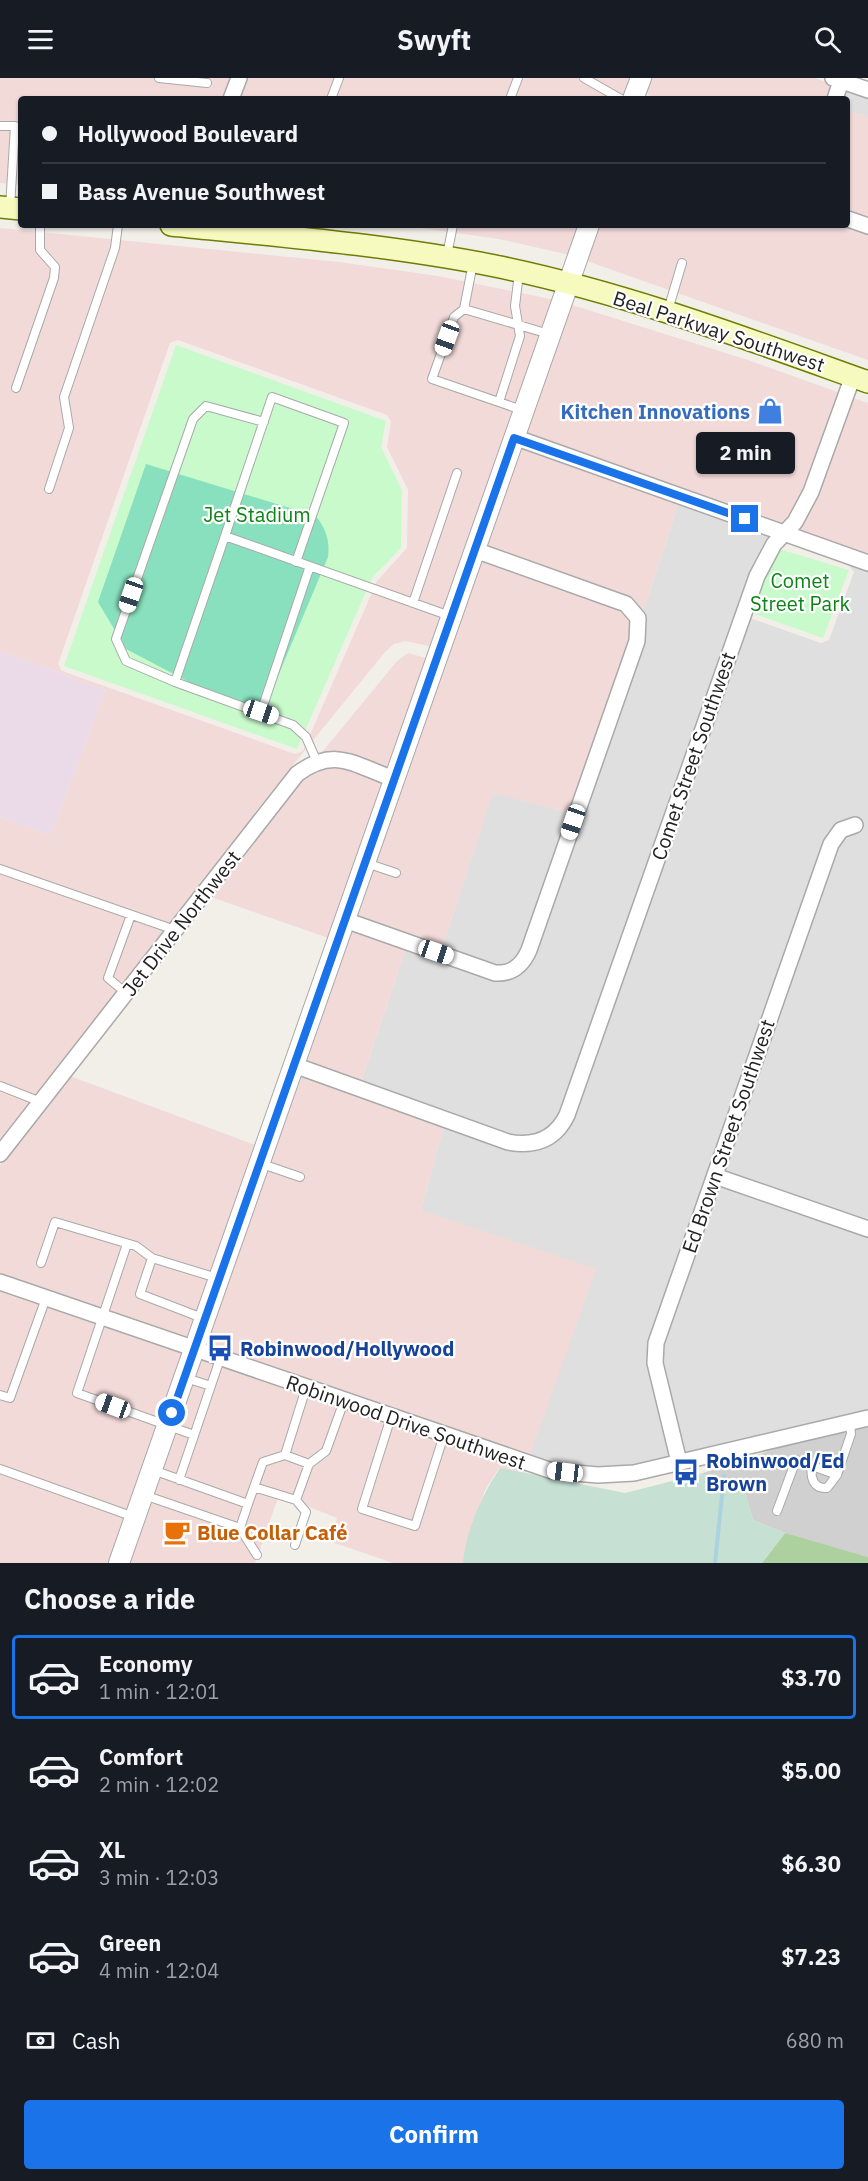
<!DOCTYPE html>
<meta charset="utf-8">
<style>
body{margin:0;font-family:"IBM Plex Sans",sans-serif;background:#242831;color:#f1f3f6;height:100vh;display:flex;flex-direction:column;font-size:22px;white-space:nowrap}
*{box-sizing:border-box;margin:0}
p{font-size:20px;color:#9ea1a6}
.icon{flex:none;width:33px;height:33px;fill:none;stroke:currentColor;stroke-width:2;stroke-linecap:round;stroke-linejoin:round}
.map{position:relative;height:1485px;overflow:hidden}
.sheet{display:flex;flex-direction:column;background:#171b24;flex:1}
.sheet>*{flex:none}
.hud{position:absolute;left:18px;top:18px;width:832px;height:132px;border-radius:6px;box-shadow:0 2px 4px #0004;display:grid;align-content:center;height:132px;padding:0 24px;background:#171b24}
.end{position:absolute;width:27px;height:27px;margin:-14px;border:8px solid #1a73e8;background:#fff;box-shadow:0 0 0 3px #fff}
.from{border-radius:50%}
.bubble{position:absolute;height:42px;border-radius:6px;background:#171b24;box-shadow:0 2px 4px #0004;font-size:20px;font-weight:700;line-height:42px;text-align:center}
.car{position:absolute;width:18px;height:36px;margin:-18px -9px;border-radius:8px;box-shadow:0 0 4px 2px #0007;background:linear-gradient(#fff 24%,#345 0 40%,#fff 0 76%,#345 0 86%,#fff 0)}
.hud b{display:flex;align-items:center;gap:21px;height:57px;font-size:22px}
.hud b+b{border-top:2px solid #363941}
.hud i{width:15px;height:15px;background:#f1f3f6}
ul{padding:0;list-style:none}
li{display:flex;align-items:center;gap:18px;height:84px;margin:0 12px 9px;padding:0 12px;border:3px solid transparent;border-radius:6px}
li div{flex:1}
li b{display:block;font-size:22px}
li em{font-style:normal;font-weight:700}
li.active{border-color:#1a73e8}
li>.icon{width:54px;height:54px;stroke-width:1.5}
h2{padding:0 24px;font-size:27px;line-height:72px}
.pay{display:flex;align-items:center;gap:15px;height:66px;padding:0 24px;font-size:22px}
.pay p{margin-inline-start:auto}
.primary-button{display:flex;gap:12px;margin-top:auto;padding:12px 24px}
.primary-button a{flex:1;height:69px;border-radius:6px;background:#1a73e8;color:#fff;font-size:24px;font-weight:700;line-height:69px;text-align:center}
header{display:flex;justify-content:space-between;align-items:center;height:78px;padding:0 24px;background:#171b24;font-size:27px;font-weight:700}
.map>svg:first-child{display:block}
</style>
<header><svg class="icon" aria-label="menu" viewBox="0 0 24 24"><path d="M4 6h16M4 12h16M4 18h16"/></svg>Swyft<svg class="icon" aria-label="search" viewBox="0 0 24 24"><circle cx="10" cy="10" r="6"/><path d="M15 15l6 6"/></svg></header>
<div class="map">
<svg width="868" height="1485" viewBox="0 0 868 1485">
<rect width="100%" height="100%" fill="#f2efe9"/>
<path fill="#e0dfdf" d="M 846,11 L 868,19 L 868,39 L 848,33 L 848,21 L 843,21 Z
M 679,424 L 773,458 L 750,496 L 558,1039 L 551,1048 L 536,1058 L 510,1058 L 361,1004 L 406,870 L 506,901 L 517,898 L 530,886 L 644,565 L 647,546 L 643,534 Z
M 846,483 L 868,491 L 868,1144 L 724,1094 L 838,769 L 846,757 L 864,751 L 858,739 L 838,746 L 649,1263 L 648,1286 L 671,1380 L 633,1389 L 597,1390 L 553,1387 L 529,1380 L 421,1132 L 444,1047 L 517,1072 L 528,1073 L 555,1064 L 570,1046 L 750,540 L 821,565 L 829,562 L 854,494 Z
M 493,714 L 569,735 L 518,879 L 508,887 L 496,889 L 442,870 Z
M 719,1106 L 868,1157 L 868,1333 L 684,1376 L 662,1285 L 663,1267 Z"/>
<path fill="#f2dad9" fill-rule="evenodd" d="M 0,0 L 231,0 L 224,21 L 21,21 L 21,107 L 0,105 Z
M 247,0 L 633,0 L 625,21 L 239,21 Z
M 648,0 L 815,0 L 832,6 L 827,21 L 654,21 L 644,13 Z
M 848,33 L 868,39 L 868,141 L 848,134 Z
M 399,147 L 581,147 L 570,177 L 499,161 Z
M 596,147 L 847,147 L 868,154 L 868,282 L 584,182 Z
M 0,150 L 339,184 L 438,198 L 555,222 L 433,569 L 405,563 L 394,566 L 385,574 L 293,687 L 0,1064 L 0,739 L 51,757 L 105,612 L 0,573 ZM 178,262 L 387,337 L 391,344 L 387,369 L 408,412 L 407,470 L 377,503 L 303,673 L 295,676 L 62,593 L 58,586 L 170,265 Z
M 569,226 L 748,282 L 840,315 L 804,411 L 782,448 L 523,356 Z
M 853,320 L 868,325 L 868,478 L 796,453 L 818,416 Z
M 519,368 L 679,424 L 643,534 L 628,520 L 484,469 Z
M 480,480 L 622,531 L 632,542 L 630,561 L 569,735 L 493,715 L 442,870 L 354,839 Z
M 408,575 L 429,581 L 331,861 L 211,819 L 305,695 L 397,583 Z
M 349,851 L 406,870 L 361,1004 L 303,984 Z
M 299,996 L 444,1047 L 421,1132 L 596,1191 L 529,1380 L 203,1268 Z
M 70,998 L 258,1068 L 189,1263 L 0,1198 L 0,1087 Z
M 0,1211 L 185,1275 L 111,1485 L 0,1485 Z
M 199,1280 L 525,1392 L 524,1395 L 499,1390 L 485,1412 L 479,1429 L 463,1485 L 393,1485 L 329,1463 L 337,1440 L 279,1417 L 255,1485 L 127,1485 Z"/>
<path fill="#ebdbe8" d="M 0,573 L 105,612 L 51,757 L 0,739 Z"/>
<path fill="#d0d0d0" d="M 868,1347 L 868,1479 L 792,1458 L 753,1442 L 746,1418 L 730,1401 L 700,1396 L 805,1361 Z"/>
<path fill="#add19e" d="M 785,1455 L 868,1479 L 868,1485 L 762,1485 Z"/>
<path fill="#c6e0d4" d="M 500,1390 L 625,1415 L 700,1396 L 730,1401 L 746,1418 L 753,1442 L 785,1455 L 762,1485 L 463,1485 C 466,1452 482,1417 500,1390 Z"/>
<path fill="#c8facc" d="M 176,267 L 386,343 L 381,369 L 402,412 L 401,470 L 372,500 L 297,671 L 64,588 Z
M 779,471 L 849,492 L 823,560 L 749,534 L 763,498 Z"/>
<path fill="#88e0be" d="M 146,386 L 316,438 C 326,452 330,462 328,479 L 260,641 L 126,571 L 98,524 Z"/>
<g fill="none" stroke-linecap="round" stroke-linejoin="round">
<path stroke="#aad3df" stroke-width="4" d="M 715,1485 L 724,1398"/>
<g stroke="#a9a9a9" stroke-width="10">
<path id="service" d="M 159,0 L 207,5
M 584,0 L 621,21
M 331,21 L 339,0
M 510,21 L 518,0
M 0,48 L 15,48 L 10,129
M 447,177 L 453,147
M 473,185 L 464,231 L 549,256
M 464,231 L 454,239 L 432,301 L 522,332
M 668,232 L 682,185
M 16,310 L 54,200 L 55,189 L 40,172 L 40,147
M 499,324 L 520,258 L 515,228 L 519,195
M 49,411 L 69,350 L 64,319 L 115,170 L 118,147
M 225,458 L 175,604 L 293,647 L 306,659 L 317,684
M 296,484 L 344,345 L 272,319 L 225,458 L 450,538
M 413,525 L 457,395
M 175,604 L 126,583 L 116,561 L 193,341 L 206,328 L 264,344
M 261,634 L 310,488
M 366,785 L 396,795
M 0,791 L 175,852
M 126,915 L 108,900 L 131,837
M 0,1008 L 41,1024
M 262,1086 L 300,1099
M 127,1166 L 77,1315 L 194,1357
M 41,1185 L 55,1144 L 136,1168 L 152,1180
M 205,1241 L 140,1216 L 152,1180 L 217,1200
M 186,1300 L 211,1308
M 0,1317 L 10,1320 L 46,1220
M 391,1339 L 362,1431 L 415,1448 L 444,1357
M 309,1386 L 326,1373 L 344,1323
M 812,1387 C 810,1399 813,1411 827,1410 L 837,1397
M 0,1391 L 134,1439
M 153,1392 L 248,1426 L 263,1384 L 285,1377 L 306,1310
M 179,1402 L 220,1281
M 254,1409 L 296,1422 L 309,1386 L 285,1377
M 144,1417 L 240,1450 L 248,1426
M 777,1433 L 796,1382 L 837,1397 L 851,1356 L 850,1344
M 240,1450 L 257,1477
M 295,1467 L 306,1434 L 296,1422"/>
</g>
<g stroke="#a9a9a9" stroke-width="18">
<path id="minor" d="M 833,0 L 868,12
M 231,21 L 239,0
M 835,21 L 841,3
M 848,141 L 868,148
M 514,359 L 868,485
M 345,842 L 495,895 C 512,896 522,888 529,872 L 637,563 L 638,540 L 626,526 L 475,472
M 294,987 L 508,1064 C 534,1069 555,1062 567,1037 L 757,498 L 774,466 L 795,444 L 811,414 L 853,298
M 0,1076 L 297,696 C 335,668 354,687 394,701
M 715,1098 L 868,1151
M 0,1204 L 552,1393 L 598,1397 L 634,1395 L 868,1340
M 679,1384 L 655,1285 L 656,1265 L 831,766 L 841,752 L 855,747"/>
</g>
<g stroke="#a9a9a9" stroke-width="22">
<path id="tertiary" d="M 633,21 L 641,0
M 119,1485 L 589,147"/>
</g>
<g stroke="#707d05" stroke-width="24">
<path id="secondary" d="M 0,129 L 21,131
M 171,147 C 280,158 389,167 495,188 C 623,214 745,260 868,304"/>
</g>
<use href="#service" stroke="#fff" stroke-width="8"/>
<use href="#minor" stroke="#fff" stroke-width="15"/>
<use href="#tertiary" stroke="#fff" stroke-width="20"/>
<use href="#secondary" stroke="#f7fabf" stroke-width="21"/>
</g>
<g fill="none" stroke-linecap="round" stroke-linejoin="round">
<path stroke="#1a73e8" stroke-width="8" d="M 172,1335 L 514,360 L 745,441"/>
</g>
<defs>
<g id="shop-bare" transform="scale(2.07)"><path d="M-5-2.5h2.3a2.7 3.5 0 0 1 5.4 0H5L5.5 6h-11ZM-1.5-2.5h3a1.5 2.3 0 0 0-3 0Z" fill="#3f7fe0" stroke="#fff" stroke-width="2.5" paint-order="stroke"/></g>
<g id="bus-bare" transform="scale(2.07)"><path d="M-5-6H5V4H4V6H2V4H-2V6H-4V4H-5ZM-3.5-4V0h7V-4ZM-3.5 1.2v1.5H-2V1.2ZM2 1.2v1.5H3.5V1.2Z" fill="#1a4fb4" stroke="#fff" stroke-width="2.5" paint-order="stroke"/></g>
<g id="cafe-bare" transform="scale(2.07)"><path d="M-5.5-4.5H6V0H3Q3 3.5 0 3.5H-2.5Q-5.5 3.5-5.5 0ZM3-3.2v2h1.7v-2ZM-6 4.5H4V6H-6Z" fill="#e8710a" stroke="#fff" stroke-width="2.5" paint-order="stroke"/></g>
</defs>
<g fill-rule="evenodd">
<use href="#shop-bare" x="770" y="333"/>
<use href="#bus-bare" x="220" y="1270"/>
<use href="#bus-bare" x="686" y="1394"/>
<use href="#cafe-bare" x="177" y="1454"/>
</g>
<g text-anchor="middle" dominant-baseline="central" stroke-width="4.5" stroke-linejoin="round" paint-order="stroke">
<g font-size="20" fill="#222" stroke="#fff">
<text transform="translate(719 253) rotate(18)">Beal Parkway Southwest</text>
<text transform="translate(693 678) rotate(-71)">Comet Street Southwest</text>
<text transform="translate(181 845) rotate(-52)">Jet Drive Northwest</text>
<text transform="translate(728 1058) rotate(-71)">Ed Brown Street Southwest</text>
<text transform="translate(406 1344) rotate(19)">Robinwood Drive Southwest</text>
</g>
<g font-size="20" font-weight="bold" fill="#366cbe" stroke="#fff" text-anchor="end">
<text x="750" y="333">Kitchen Innovations</text>
</g>
<g font-size="20" fill="#0c8416" stroke="#fff">
<text x="257" y="436">Jet Stadium</text>
<text x="800" y="502">Comet<tspan x="800" dy="23">Street Park</tspan></text>
</g>
<g font-size="20" font-weight="bold" fill="#164399" stroke="#fff" text-anchor="start">
<text x="240" y="1270">Robinwood/Hollywood</text>
<text x="706" y="1382">Robinwood/Ed<tspan x="706" dy="23">Brown</tspan></text>
</g>
<g font-size="20" font-weight="bold" fill="#c56008" stroke="#fff" text-anchor="start">
<text x="197" y="1454">Blue Collar Café</text>
</g>
</g>
</svg>
<i class="end from" style="left:172px;top:1335px"></i>
<i class="end" style="left:745px;top:441px"></i>
<div class="bubble" style="left:696px;top:354px;width:99px">2 min</div>
<i class="car" style="left:447px;top:260px;rotate:200deg"></i>
<i class="car" style="left:131px;top:517px;rotate:199deg"></i>
<i class="car" style="left:261px;top:634px;rotate:109deg"></i>
<i class="car" style="left:573px;top:744px;rotate:199deg"></i>
<i class="car" style="left:436px;top:874px;rotate:109deg"></i>
<i class="car" style="left:113px;top:1328px;rotate:290deg"></i>
<i class="car" style="left:565px;top:1394px;rotate:277deg"></i>
<div class="hud">
<b><i class="from"></i>Hollywood Boulevard</b>
<b><i></i>Bass Avenue Southwest</b>
</div>
</div>
<section class="sheet">
<h2>Choose a ride</h2>
<ul>
<li class="active"><svg class="icon" aria-label="car" viewBox="0 0 24 24"><path d="M5 17H2v-5l4-1 3-4h7l3 4 3 1v5h-3M9 17h6M6 11h13"/><circle cx="7" cy="17" r="2"/><circle cx="17" cy="17" r="2"/></svg><div><b>Economy</b><p>1 min · 12:01</p></div><em>$3.70</em></li>
<li><svg class="icon" aria-label="car" viewBox="0 0 24 24"><path d="M5 17H2v-5l4-1 3-4h7l3 4 3 1v5h-3M9 17h6M6 11h13"/><circle cx="7" cy="17" r="2"/><circle cx="17" cy="17" r="2"/></svg><div><b>Comfort</b><p>2 min · 12:02</p></div><em>$5.00</em></li>
<li><svg class="icon" aria-label="car" viewBox="0 0 24 24"><path d="M5 17H2v-5l4-1 3-4h7l3 4 3 1v5h-3M9 17h6M6 11h13"/><circle cx="7" cy="17" r="2"/><circle cx="17" cy="17" r="2"/></svg><div><b>XL</b><p>3 min · 12:03</p></div><em>$6.30</em></li>
<li><svg class="icon" aria-label="car" viewBox="0 0 24 24"><path d="M5 17H2v-5l4-1 3-4h7l3 4 3 1v5h-3M9 17h6M6 11h13"/><circle cx="7" cy="17" r="2"/><circle cx="17" cy="17" r="2"/></svg><div><b>Green</b><p>4 min · 12:04</p></div><em>$7.23</em></li>
</ul>
<div class="pay"><svg class="icon" aria-label="cash" viewBox="0 0 24 24"><path d="M3 7h18v10H3z"/><circle cx="12" cy="12" r="2"/></svg>Cash<p>680 m</p></div>
<div class="primary-button"><a>Confirm</a></div>
</section>
